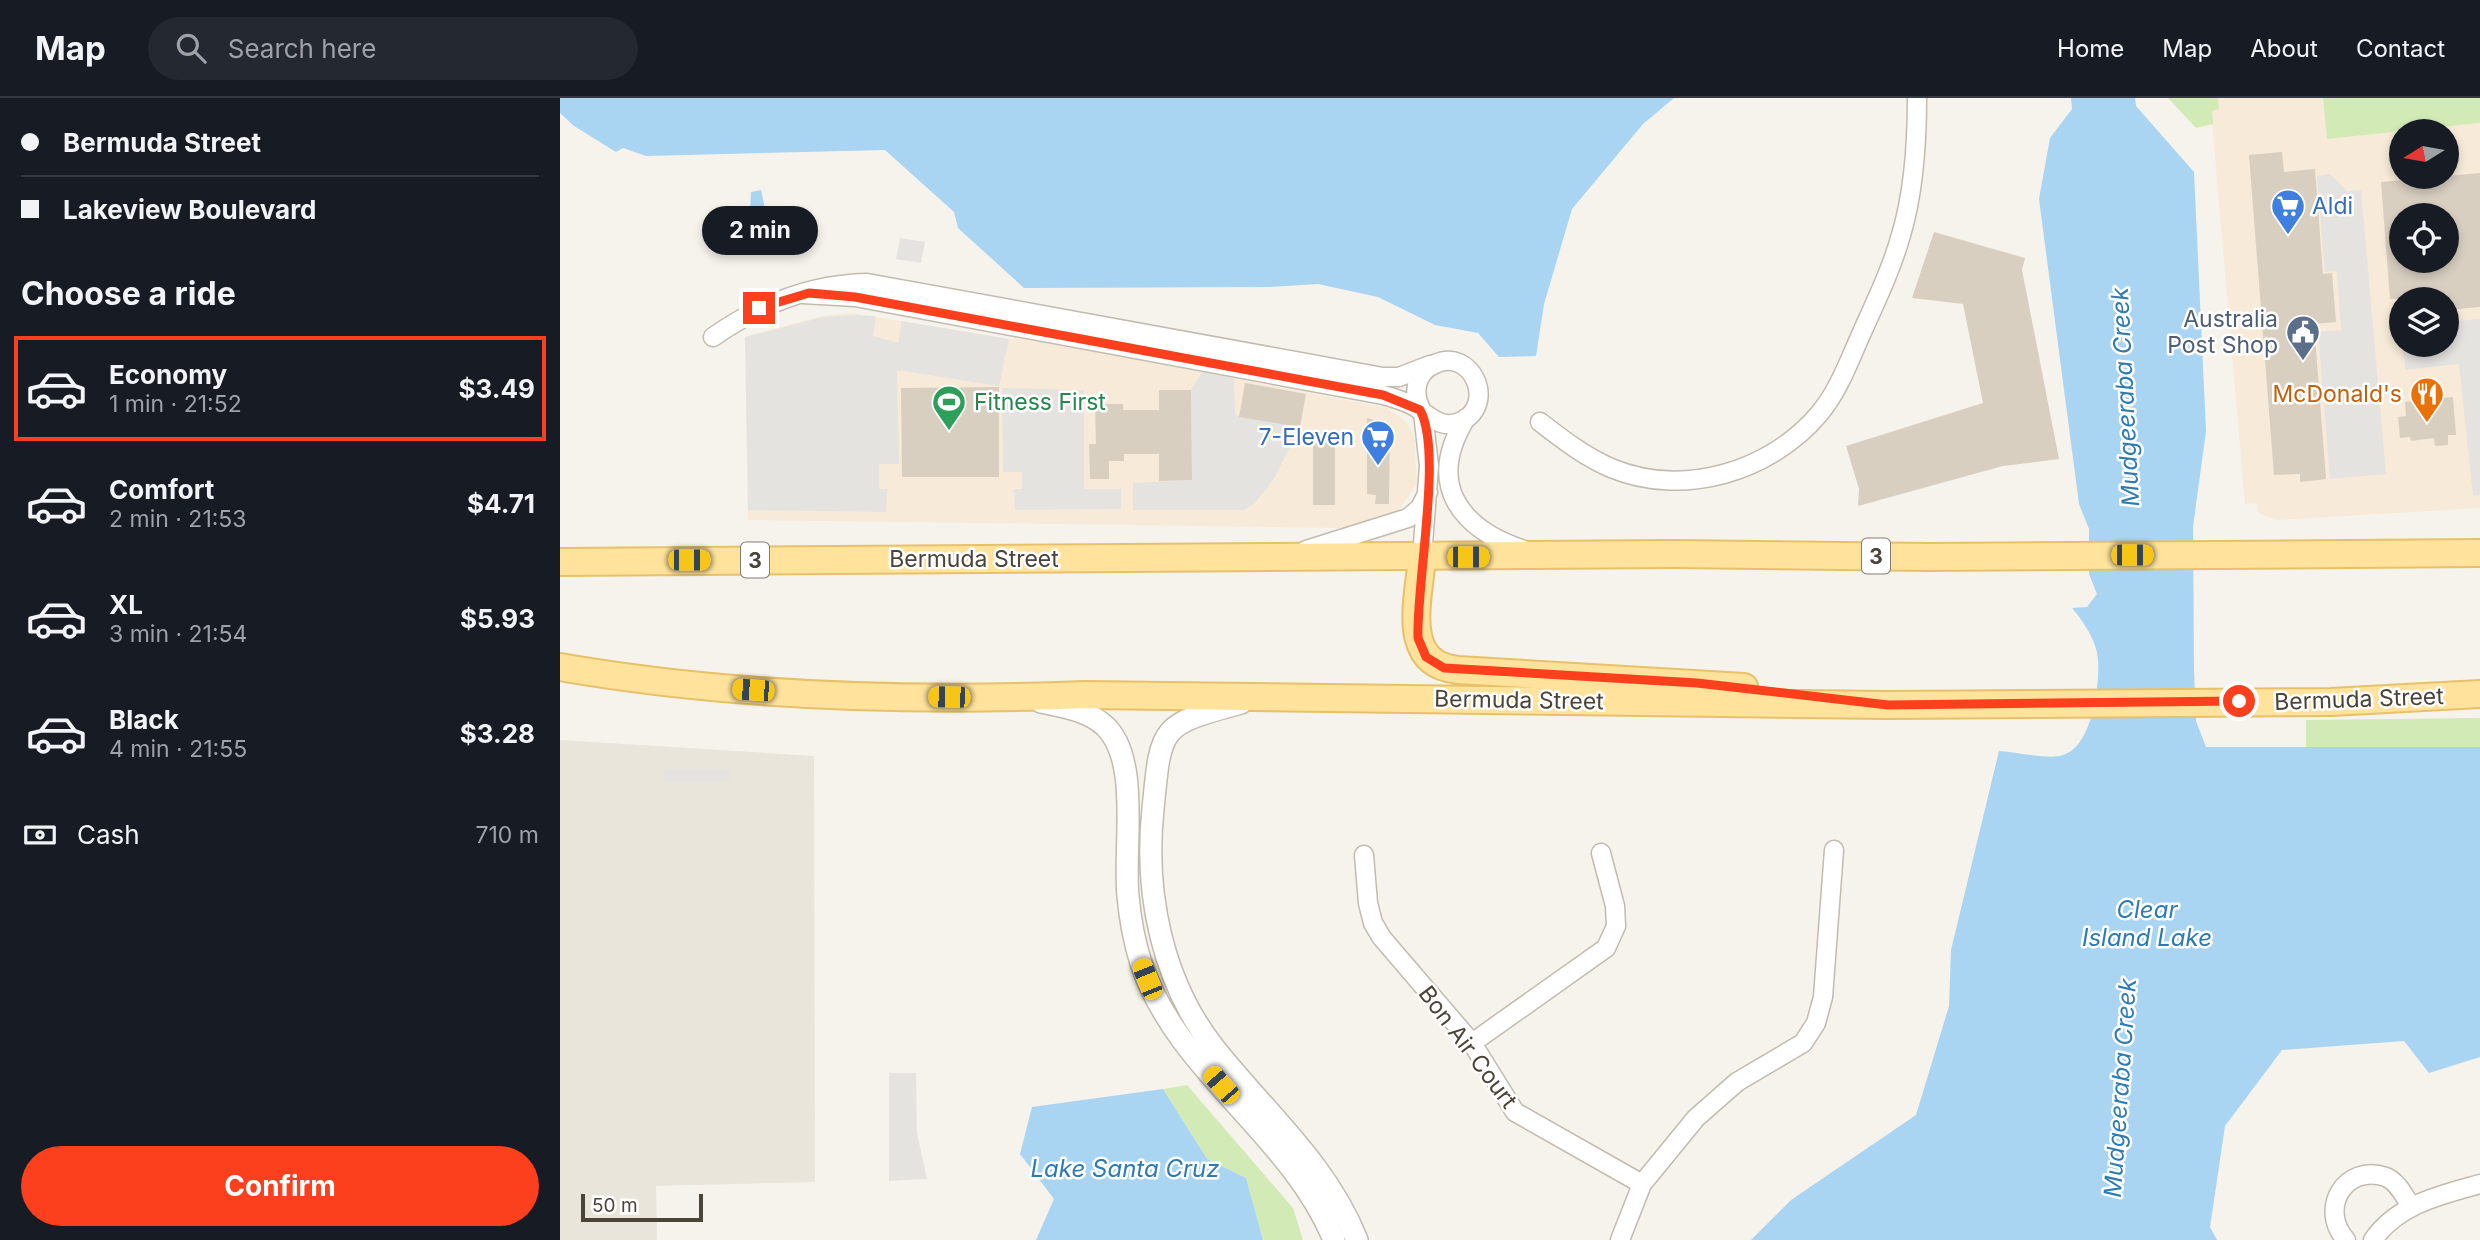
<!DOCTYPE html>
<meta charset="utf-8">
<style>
body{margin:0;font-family:Inter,sans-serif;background:#242831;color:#f1f3f6;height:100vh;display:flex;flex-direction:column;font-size:26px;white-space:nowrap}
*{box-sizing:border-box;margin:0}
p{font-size:23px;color:#9ea1a6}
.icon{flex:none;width:38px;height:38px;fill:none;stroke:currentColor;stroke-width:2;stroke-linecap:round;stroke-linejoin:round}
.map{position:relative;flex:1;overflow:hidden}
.sheet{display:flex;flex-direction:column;background:#171b24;width:560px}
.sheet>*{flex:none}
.hud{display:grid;align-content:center;height:154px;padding:0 21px;background:#171b24}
.needle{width:46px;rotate:259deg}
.buttons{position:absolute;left:1829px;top:21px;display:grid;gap:14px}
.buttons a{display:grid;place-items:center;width:70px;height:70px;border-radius:50%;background:#171b24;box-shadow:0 4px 10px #0003;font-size:35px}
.scale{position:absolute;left:21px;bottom:18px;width:122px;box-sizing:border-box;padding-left:7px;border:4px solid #4b4439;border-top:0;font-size:19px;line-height:24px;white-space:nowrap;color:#4b4439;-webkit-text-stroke:5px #fff;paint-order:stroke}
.end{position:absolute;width:32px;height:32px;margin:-16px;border:9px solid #fc3f1d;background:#fff;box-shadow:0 0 0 4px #fff}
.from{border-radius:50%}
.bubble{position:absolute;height:49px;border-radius:24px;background:#171b24;box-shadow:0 4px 10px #0003;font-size:23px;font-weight:700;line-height:49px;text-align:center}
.car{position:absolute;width:21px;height:42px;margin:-21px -10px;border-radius:9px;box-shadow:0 0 5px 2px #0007;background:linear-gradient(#f5c518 24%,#345 0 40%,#f5c518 0 76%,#345 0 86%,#f5c518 0)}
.hud b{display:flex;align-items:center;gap:24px;height:66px;font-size:26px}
.hud b+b{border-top:2px solid #363941}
.hud i{width:18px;height:18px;background:#f1f3f6}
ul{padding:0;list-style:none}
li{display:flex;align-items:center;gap:21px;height:105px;margin:0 14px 10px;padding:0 7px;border:4px solid transparent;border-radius:0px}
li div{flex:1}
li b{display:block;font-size:26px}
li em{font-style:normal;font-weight:700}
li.selected{border-color:#fc3f1d}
li>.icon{width:63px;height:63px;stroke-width:1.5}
h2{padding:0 21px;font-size:32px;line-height:84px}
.pay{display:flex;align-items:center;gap:18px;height:77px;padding:0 21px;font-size:26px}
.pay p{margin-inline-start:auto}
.cta{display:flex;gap:14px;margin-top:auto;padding:14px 21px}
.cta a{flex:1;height:80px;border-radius:42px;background:#fc3f1d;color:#fff;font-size:28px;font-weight:700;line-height:80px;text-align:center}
header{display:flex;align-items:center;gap:42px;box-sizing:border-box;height:98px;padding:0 35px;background:#171b24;border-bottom:2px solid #363941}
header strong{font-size:33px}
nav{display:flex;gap:38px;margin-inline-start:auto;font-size:24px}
.search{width:490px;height:63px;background:#242831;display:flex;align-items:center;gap:18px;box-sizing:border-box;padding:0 24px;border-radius:38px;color:#9ea1a6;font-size:26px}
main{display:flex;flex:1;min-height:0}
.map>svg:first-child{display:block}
</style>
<header>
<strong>Map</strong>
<div class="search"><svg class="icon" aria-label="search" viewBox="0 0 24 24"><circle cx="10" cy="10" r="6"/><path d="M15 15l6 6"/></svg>Search here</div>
<nav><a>Home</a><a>Map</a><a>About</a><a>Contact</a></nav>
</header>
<main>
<section class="sheet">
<div class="hud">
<b><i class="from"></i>Bermuda Street</b>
<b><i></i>Lakeview Boulevard</b>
</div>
<h2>Choose a ride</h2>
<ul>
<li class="selected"><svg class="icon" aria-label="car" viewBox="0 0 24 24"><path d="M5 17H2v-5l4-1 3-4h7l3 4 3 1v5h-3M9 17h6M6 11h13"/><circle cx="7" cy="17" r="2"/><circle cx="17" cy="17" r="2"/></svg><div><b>Economy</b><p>1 min · 21:52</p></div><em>$3.49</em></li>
<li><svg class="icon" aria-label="car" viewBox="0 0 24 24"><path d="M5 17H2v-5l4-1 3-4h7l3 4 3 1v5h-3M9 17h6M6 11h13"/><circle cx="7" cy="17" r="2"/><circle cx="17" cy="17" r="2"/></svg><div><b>Comfort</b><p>2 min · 21:53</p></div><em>$4.71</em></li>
<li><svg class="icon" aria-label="car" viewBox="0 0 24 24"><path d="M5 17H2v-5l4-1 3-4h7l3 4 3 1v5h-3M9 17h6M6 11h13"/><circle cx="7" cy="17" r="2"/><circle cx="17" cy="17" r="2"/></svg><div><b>XL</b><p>3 min · 21:54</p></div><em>$5.93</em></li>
<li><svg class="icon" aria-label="car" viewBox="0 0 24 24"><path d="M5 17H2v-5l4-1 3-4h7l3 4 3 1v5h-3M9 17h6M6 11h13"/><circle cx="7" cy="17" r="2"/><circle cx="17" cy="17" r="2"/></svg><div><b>Black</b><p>4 min · 21:55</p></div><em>$3.28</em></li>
</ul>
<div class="pay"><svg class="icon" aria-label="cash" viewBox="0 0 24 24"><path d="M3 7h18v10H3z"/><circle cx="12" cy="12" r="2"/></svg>Cash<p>710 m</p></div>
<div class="cta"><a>Confirm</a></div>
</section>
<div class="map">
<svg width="1920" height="1142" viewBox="0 0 1920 1142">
<rect width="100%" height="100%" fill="#f6f3ec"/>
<path fill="#eae5da" d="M 0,642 L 254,658 L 255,1084 L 96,1088 L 97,1142 L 0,1142 Z"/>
<path fill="#f7ead8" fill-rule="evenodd" d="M 1658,0 L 1763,0 L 1768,41 L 1920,25 L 1920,410 L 1717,422 L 1698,415 L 1697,405 L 1685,406 L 1651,12 L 1659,11 ZM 1841,33 L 1886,33 L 1886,79 L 1841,79 ZM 1841,117 L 1886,117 L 1886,163 L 1841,163 ZM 1841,201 L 1886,201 L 1886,247 L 1841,247 Z
M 291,215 L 449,241 L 462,240 L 828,310 L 844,322 L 854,337 L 857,386 L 838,413 L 820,423 L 786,430 L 188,422 L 185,239 L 262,218 Z"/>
<path fill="#d2eab5" d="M 1608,0 L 1658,0 L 1659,11 L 1652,13 L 1653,26 L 1636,30 Z
M 1763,0 L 1920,0 L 1920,25 L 1767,41 Z
M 1920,620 L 1920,649 L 1746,649 L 1746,622 Z
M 627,987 L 733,1110 L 743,1142 L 703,1142 L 686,1080 L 647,1061 L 603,991 Z"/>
<path fill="#e5e3e0" d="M 1770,76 L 1787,93 L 1801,92 L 1826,376 L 1770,381 L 1758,234 L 1781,232 L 1777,173 L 1765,174 L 1757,78 Z
M 340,140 L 365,144 L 361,165 L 336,161 Z
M 297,217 L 316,218 L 313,238 L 338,245 L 342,223 L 449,241 L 439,288 L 337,272 L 339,366 L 319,366 L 319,391 L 327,391 L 326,414 L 188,412 L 185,239 L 263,219 Z
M 1920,221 L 1920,397 L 1913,398 L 1899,266 L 1845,272 L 1843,247 L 1886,247 L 1887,224 Z
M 642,274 L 674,280 L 675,317 L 740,329 L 714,381 L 693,407 L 684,412 L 573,412 L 573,385 L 632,382 L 631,292 Z
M 442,290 L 524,292 L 524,391 L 561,391 L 561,411 L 455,412 L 454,391 L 462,391 L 462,374 L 443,374 Z
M 104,671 L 169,671 L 169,684 L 104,684 Z
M 329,975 L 356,975 L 357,1035 L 367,1081 L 329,1083 Z"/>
<path fill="#a9d4f2" d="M 0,0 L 1114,0 L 1083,26 L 1012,111 L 984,206 L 976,258 L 939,259 L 918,235 L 875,227 L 818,199 L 758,186 L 709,189 L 464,190 L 398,130 L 394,114 L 325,52 L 86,58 L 63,50 L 56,54 L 14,28 L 0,15 Z
M 1511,0 L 1575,0 L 1576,8 L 1634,74 L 1646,333 L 1633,429 L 1634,572 L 1636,623 L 1646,649 L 1920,649 L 1920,959 L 1869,975 L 1844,943 L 1722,952 L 1665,1028 L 1650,1129 L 1657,1142 L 1191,1142 L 1231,1102 L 1356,1017 L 1389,908 L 1391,852 L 1439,653 C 1455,654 1490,662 1503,657 C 1532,649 1540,587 1538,562 C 1537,543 1523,523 1512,510 L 1527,509 L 1537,496 L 1529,476 L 1529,431 L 1519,406 L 1479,101 L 1490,40 L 1512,11 Z
M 201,92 L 209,131 L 189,133 L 191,94 Z
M 603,991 L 647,1061 L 686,1080 L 703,1142 L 476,1142 L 494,1101 L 460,1056 L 472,1009 Z"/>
<path fill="#d8cfc1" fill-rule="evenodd" d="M 1722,54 L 1724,74 L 1755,71 L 1763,176 L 1772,175 L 1776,224 L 1754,226 L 1766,381 L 1740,384 L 1740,376 L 1714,377 L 1689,57 Z
M 1920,75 L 1920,209 L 1886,212 L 1886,201 L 1830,201 L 1821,84 ZM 1841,117 L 1886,117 L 1886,163 L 1841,163 Z
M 1374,134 L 1465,160 L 1462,172 L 1499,361 L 1443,368 L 1298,408 L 1299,391 L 1286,348 L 1423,305 L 1403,206 L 1352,200 Z
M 685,285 L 746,296 L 740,329 L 679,319 Z
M 439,289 L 439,379 L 342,379 L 341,290 Z
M 599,292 L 631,292 L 632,382 L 599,383 L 599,356 L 564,356 L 564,363 L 549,363 L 549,381 L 530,381 L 529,346 L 536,346 L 535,306 L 563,306 L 563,312 L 599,312 Z
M 1893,299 L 1896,337 L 1888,337 L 1888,347 L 1875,348 L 1874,340 L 1851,343 L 1850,339 L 1840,340 L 1838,319 L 1846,318 L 1845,304 Z
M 807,320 L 830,326 L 829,406 L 815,406 L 816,397 L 807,396 Z
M 753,337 L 775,337 L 775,407 L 753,407 Z"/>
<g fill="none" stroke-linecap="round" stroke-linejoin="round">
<g stroke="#c2bbae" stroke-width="21">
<path id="minor" d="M 243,196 L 295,199 L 823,297 C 834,300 849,304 858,311 C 873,320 882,332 902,323 C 937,305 911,249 875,266 C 856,274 852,294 861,311
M 153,239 C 199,207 251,186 307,185 L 823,279 L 839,279 L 870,267
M 906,320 C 866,385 898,430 964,452
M 980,324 C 1002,341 1025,359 1051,370 C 1123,400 1210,374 1259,316 C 1277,295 1288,266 1299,241 C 1314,207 1331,173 1341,137 C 1354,94 1357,45 1357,0
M 746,452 L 848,420 L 860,410 L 868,394
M 862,459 L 869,368 L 863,315
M 804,757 L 808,805 L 813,825 L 822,840 L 912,945 L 955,1014 L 1082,1086
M 912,945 L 1046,850 L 1056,828 L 1055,808 L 1041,755
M 1060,1142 L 1082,1086 L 1136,1020 L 1177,984 L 1243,945 L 1256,925 L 1263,899 L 1274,752
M 1786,1142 C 1758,1111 1785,1065 1826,1079 C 1838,1084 1844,1098 1851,1108
M 1813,1142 C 1838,1106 1881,1097 1920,1086"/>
</g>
<g stroke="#c2bbae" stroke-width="24">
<path id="tertiary" d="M 481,604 C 504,609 527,612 545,628 C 581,662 563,751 568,798 C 570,820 574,843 581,865 C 617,974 731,1036 774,1142
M 681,605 C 599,627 601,628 593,711 C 584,795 602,884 655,951 C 705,1014 767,1066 797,1142"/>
</g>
<g stroke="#e6c16a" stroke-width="30">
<path id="primary" d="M 862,459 C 859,501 839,566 898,572 L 1184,589
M 0,464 L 1115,456 L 1368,459 L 1920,455
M 0,569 C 173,599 350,604 525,597 L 1328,607 L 1771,604 L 1920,596"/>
</g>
<use href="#minor" stroke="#fff" stroke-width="18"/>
<use href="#tertiary" stroke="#fff" stroke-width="21"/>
<use href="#primary" stroke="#ffe39c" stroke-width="26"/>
</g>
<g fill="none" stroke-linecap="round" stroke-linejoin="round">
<path stroke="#fc3f1d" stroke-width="9" d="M 199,210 L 249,195 L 295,199 L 823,297 L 860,312 C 883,353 856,486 858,540 L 866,559 L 884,570 L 1137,585 L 1328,607 L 1679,603"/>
</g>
<defs>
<g id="supermarket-pin" transform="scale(1.75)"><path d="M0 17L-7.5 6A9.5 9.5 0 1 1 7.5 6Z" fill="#3f7fe0" stroke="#fff"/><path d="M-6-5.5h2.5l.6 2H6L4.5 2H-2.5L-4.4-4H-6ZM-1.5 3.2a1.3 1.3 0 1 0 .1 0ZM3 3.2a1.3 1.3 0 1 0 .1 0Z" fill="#fff"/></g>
<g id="civic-pin" transform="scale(1.75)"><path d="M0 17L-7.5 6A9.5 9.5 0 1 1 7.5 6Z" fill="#5c6f8a" stroke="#fff"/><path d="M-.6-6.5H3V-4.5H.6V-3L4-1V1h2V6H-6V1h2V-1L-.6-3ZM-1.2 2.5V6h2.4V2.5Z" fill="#fff"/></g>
<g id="restaurant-pin" transform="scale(1.75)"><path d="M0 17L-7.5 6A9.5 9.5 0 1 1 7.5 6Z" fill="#e8710a" stroke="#fff"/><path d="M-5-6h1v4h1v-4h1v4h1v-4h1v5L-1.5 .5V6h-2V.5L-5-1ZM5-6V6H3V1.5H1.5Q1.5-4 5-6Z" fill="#fff"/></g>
<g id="stadium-pin" transform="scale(1.75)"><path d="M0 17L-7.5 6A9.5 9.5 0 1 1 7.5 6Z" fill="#2e9e5b" stroke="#fff"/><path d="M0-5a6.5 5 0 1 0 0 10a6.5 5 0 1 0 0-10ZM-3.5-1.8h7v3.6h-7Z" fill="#fff"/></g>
</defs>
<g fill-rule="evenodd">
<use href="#supermarket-pin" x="1728" y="108"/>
<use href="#civic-pin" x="1743" y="234"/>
<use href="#restaurant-pin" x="1867" y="296"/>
<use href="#stadium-pin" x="389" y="304"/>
<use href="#supermarket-pin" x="818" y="339"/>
</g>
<g text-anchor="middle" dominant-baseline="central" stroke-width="5" stroke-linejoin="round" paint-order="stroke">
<g fill="#fff" stroke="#817c74" stroke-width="2">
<rect x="1302" y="440.5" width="28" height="35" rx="5"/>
<rect x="181" y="444.5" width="28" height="35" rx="5"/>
</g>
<g font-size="21" font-weight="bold" fill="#4b4439">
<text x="1316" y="458">3</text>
<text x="195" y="462">3</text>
</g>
<g font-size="23" fill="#366cbe" stroke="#fff" text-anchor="start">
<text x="1752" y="108">Aldi</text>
<text x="794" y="339" text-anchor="end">7-Eleven</text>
</g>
<g font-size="23" fill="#4e5e75" stroke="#fff" text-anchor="end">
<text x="1718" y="221">Australia<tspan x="1718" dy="26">Post Shop</tspan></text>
</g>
<g font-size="23" fill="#c56008" stroke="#fff" text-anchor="end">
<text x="1842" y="296">McDonald's</text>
</g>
<g font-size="23" fill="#27864d" stroke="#fff" text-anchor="start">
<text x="414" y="304">Fitness First</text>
</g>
<g font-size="23" fill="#4b4439" stroke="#fff">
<text x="414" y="461">Bermuda Street</text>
<text transform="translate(1799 601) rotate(-2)">Bermuda Street</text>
<text transform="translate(959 602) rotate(1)">Bermuda Street</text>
<text transform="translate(908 949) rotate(53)">Bon Air Court</text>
</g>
<g font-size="24" font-style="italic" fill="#2e7ab2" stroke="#fff">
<text transform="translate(1565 299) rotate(-93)">Mudgeeraba Creek</text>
<text x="1587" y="811">Clear<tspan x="1587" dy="28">Island Lake</tspan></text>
<text transform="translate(1560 990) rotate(-86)">Mudgeeraba Creek</text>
<text x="565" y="1070">Lake Santa Cruz</text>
</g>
</g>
</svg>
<div class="buttons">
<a><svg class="needle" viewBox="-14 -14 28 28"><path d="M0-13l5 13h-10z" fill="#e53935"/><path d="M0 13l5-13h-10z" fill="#9ea1a6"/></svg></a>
<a><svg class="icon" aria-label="locate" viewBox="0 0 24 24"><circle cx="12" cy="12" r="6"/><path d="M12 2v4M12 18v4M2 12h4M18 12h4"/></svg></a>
<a><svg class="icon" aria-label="layers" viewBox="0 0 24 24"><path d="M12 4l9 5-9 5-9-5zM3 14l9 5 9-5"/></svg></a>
</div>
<div class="scale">50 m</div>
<i class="end from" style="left:1679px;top:603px"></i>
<i class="end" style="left:199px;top:210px"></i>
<div class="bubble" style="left:142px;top:108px;width:116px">2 min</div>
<i class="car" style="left:1572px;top:457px;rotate:90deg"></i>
<i class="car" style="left:908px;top:459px;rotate:90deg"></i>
<i class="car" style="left:129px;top:462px;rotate:90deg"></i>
<i class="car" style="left:193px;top:592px;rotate:274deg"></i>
<i class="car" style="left:389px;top:599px;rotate:271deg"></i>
<i class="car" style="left:587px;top:881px;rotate:338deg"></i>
<i class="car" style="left:661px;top:987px;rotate:319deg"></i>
</div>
</main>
